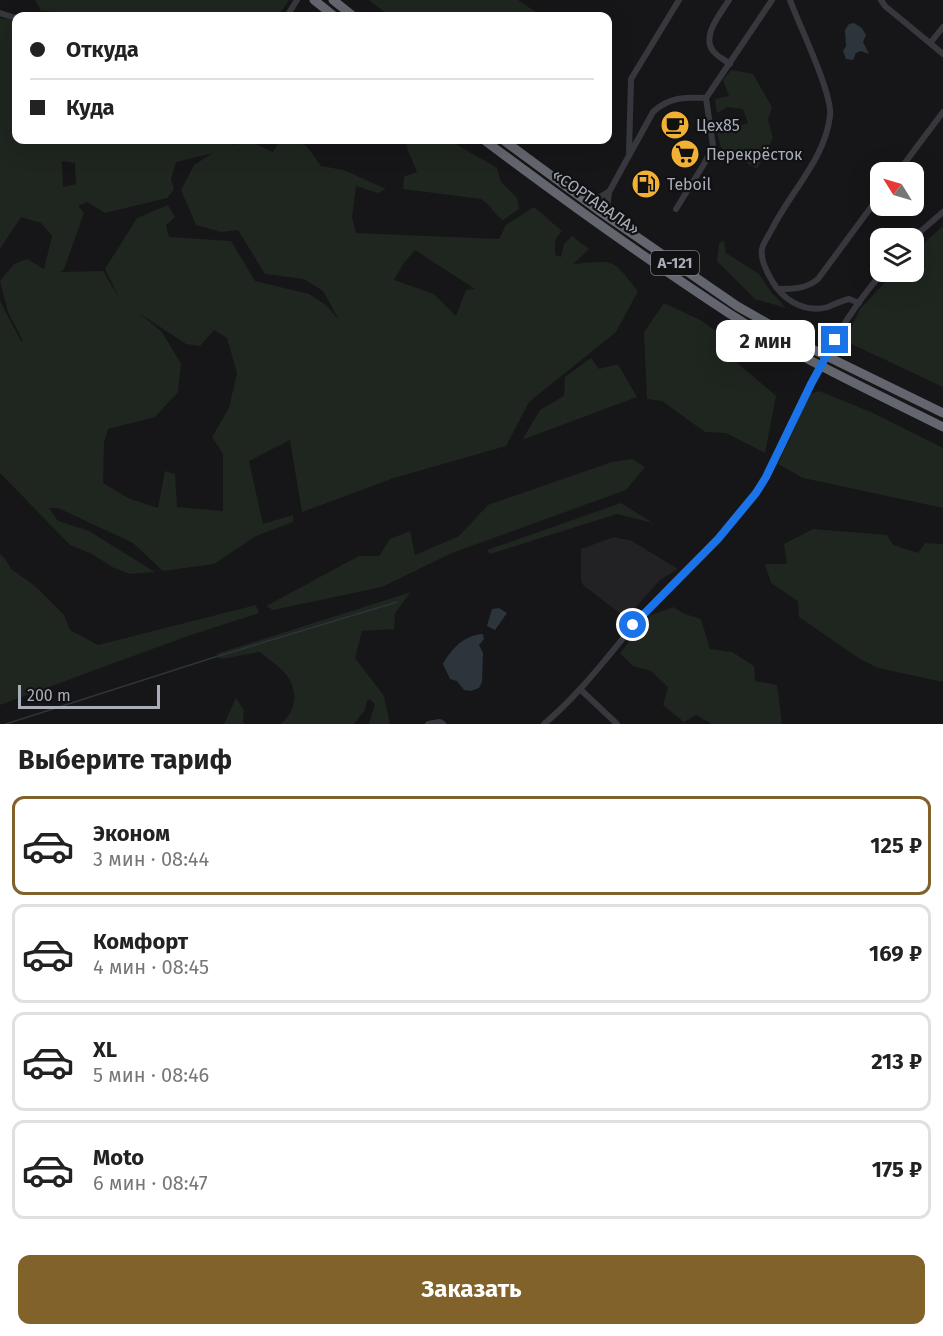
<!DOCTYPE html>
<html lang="ru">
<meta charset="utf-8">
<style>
body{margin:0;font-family:"Fira Sans",sans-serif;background:#f2f2f2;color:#222;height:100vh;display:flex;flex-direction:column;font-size:22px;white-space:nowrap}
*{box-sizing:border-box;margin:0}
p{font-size:20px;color:#767676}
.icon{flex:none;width:33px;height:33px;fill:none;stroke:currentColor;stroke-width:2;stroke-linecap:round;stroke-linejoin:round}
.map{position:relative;height:724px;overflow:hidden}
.side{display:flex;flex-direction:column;background:#fff;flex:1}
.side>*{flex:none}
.guide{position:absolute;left:12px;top:12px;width:600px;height:132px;border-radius:12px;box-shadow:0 6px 24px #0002;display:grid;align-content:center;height:132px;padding:0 18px;background:#fff}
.needle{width:39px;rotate:307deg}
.tools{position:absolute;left:870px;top:162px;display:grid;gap:12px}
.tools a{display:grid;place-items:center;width:54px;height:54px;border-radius:12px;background:#fff;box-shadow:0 6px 24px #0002;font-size:30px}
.scale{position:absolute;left:18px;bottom:15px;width:142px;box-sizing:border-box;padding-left:6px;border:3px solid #a8adb8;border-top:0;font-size:16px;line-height:21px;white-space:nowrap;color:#a8adb8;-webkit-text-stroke:4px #111113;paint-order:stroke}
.end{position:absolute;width:27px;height:27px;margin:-14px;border:8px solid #1a73e8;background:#fff;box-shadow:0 0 0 3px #fff}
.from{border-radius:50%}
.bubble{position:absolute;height:42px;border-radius:12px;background:#fff;box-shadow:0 6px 24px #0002;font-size:20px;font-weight:700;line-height:42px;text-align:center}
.guide b{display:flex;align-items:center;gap:21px;height:57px;font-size:22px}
.guide b+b{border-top:2px solid #e0e0e0}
.guide i{width:15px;height:15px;background:#222}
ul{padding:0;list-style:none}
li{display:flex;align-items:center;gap:18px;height:99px;margin:0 12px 9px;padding:0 6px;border:3px solid #e0e0e0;border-radius:12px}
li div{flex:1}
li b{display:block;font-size:22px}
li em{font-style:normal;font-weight:700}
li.active{border-color:#80622a}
li>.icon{width:54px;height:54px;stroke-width:1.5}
h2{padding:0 18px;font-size:27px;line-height:72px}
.button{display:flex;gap:12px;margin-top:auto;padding:12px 18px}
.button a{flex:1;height:69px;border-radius:12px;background:#80622a;color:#fff;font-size:24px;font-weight:700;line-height:69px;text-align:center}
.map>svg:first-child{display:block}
</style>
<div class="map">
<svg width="943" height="724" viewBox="0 0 943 724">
<rect width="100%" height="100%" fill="#161618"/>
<path fill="#222225" d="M 614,537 L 632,541 L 678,569 L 660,580 L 626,618 L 583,585 L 581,580 L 581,549 Z"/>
<path fill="#1e261f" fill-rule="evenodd" d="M 35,0 L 289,0 L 278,16 L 148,16 L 41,11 Z
M 369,0 L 518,0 L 542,16 L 389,16 Z
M 0,18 L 16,20 L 16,140 L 238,140 L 239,141 L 232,146 L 247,140 L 273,152 L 280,140 C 306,140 307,146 321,166 L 344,170 L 386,189 L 378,193 L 356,186 L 352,217 L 356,233 L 499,239 L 506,225 L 534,207 L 562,231 L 555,240 L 555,255 L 561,257 L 564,244 L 572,236 L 589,249 L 573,264 C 615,260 611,257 638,291 L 616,332 L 529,402 L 506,446 L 394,478 L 302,512 L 290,440 L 249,461 L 263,524 L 293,515 L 293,522 L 256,536 L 214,564 L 163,571 L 133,543 L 58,508 L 49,508 L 58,521 L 89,531 L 155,572 L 130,574 L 112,567 L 92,554 L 70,545 L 0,473 L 0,301 L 21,341 L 23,341 L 8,312 L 0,281 L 14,264 L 27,259 L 44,269 L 52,236 L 41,223 L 21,217 L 0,249 ZM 213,153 L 194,165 L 181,190 L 196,225 L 221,232 L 238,230 L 265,274 L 304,279 L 323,291 L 339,320 L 326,305 L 309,294 L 255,281 L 231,241 L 169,237 L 166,225 L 175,217 L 168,205 L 137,218 L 105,269 L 120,299 L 103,271 L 60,272 L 64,269 L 84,213 L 78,206 L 87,202 L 105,213 L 167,198 L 174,190 L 171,179 L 176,162 ZM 62,161 L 75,163 L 76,184 L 63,187 ZM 415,250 L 475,289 L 466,290 L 456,316 L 434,294 L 394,280 L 403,264 ZM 139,313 L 186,344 L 200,346 L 214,330 L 227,338 L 237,373 L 229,408 L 212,437 L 223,454 L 223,511 L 177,507 L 175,474 L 165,471 L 158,508 L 130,499 L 103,483 L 104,442 L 108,429 L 155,417 L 178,392 L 181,364 L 162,332 Z
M 731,70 L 753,74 L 772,107 L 768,120 L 773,138 L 757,169 L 721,148 L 717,133 L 748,123 L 743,109 L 728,107 L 717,113 L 715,99 L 729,96 L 723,80 Z
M 409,140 L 449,140 L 497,168 L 501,182 L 517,198 L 519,209 L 503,220 C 493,214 491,205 481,199 L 403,189 L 404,177 L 417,172 L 406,146 Z
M 943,226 L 943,387 L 845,341 L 860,309 L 895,272 L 914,272 L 914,252 Z
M 724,241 L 726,253 L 759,274 L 771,292 L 786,308 L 755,299 L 717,261 L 719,243 Z
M 664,303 L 702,321 L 734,345 L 734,360 L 776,396 L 765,453 L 726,433 L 705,432 L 662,401 L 647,399 L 644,332 Z
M 591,358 L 599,369 L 618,364 L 637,397 L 522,440 L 540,410 L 564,396 L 565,377 Z
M 819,391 L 871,412 L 943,448 L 943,508 L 803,478 L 778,464 L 810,394 Z
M 632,459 L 645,467 L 626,490 L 452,553 L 382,587 L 273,610 L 266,606 L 359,556 L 379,556 L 390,539 L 410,531 L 415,555 L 459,536 L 488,505 L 612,462 Z
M 621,503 L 653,523 L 617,514 L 490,554 L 487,550 Z
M 813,529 L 887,535 L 893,545 L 918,553 L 925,543 L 943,544 L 943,682 L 878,668 L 860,659 L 799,617 L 798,601 L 771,583 L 765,564 L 787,564 L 784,544 Z
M 0,554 L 6,560 L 11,569 L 35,586 L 64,615 L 70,630 L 98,645 L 256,605 L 259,613 L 185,637 L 0,705 Z
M 411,592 L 395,613 L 394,629 L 362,631 L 355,658 L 384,696 L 390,724 L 369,724 L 375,704 L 370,699 L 367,701 L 365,710 L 354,724 L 281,724 C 295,711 299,694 288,677 C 282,668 268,659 260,652 L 221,659 L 216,654 Z
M 673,607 L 685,614 L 701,619 L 710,649 L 732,652 L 754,666 L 755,681 L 777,685 L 782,724 L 712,724 L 696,715 L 684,722 L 663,705 L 668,687 L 651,671 L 633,666 L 620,653 L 651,615 Z
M 236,698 L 244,710 L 243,722 L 245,724 L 224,724 Z"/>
<path fill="#2c353c" d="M 854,23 L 862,28 L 866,35 L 863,42 L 869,54 L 861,51 L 856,53 L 853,60 L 846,59 L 843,51 L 846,46 L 845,30 L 849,24 Z
M 499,608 L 507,613 L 495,630 L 487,626 L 492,609 Z
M 483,634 L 484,639 L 479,645 L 483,653 L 482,682 L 479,688 L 471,691 L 464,690 L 457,681 L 450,679 L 443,664 C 451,649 464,635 483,634 Z"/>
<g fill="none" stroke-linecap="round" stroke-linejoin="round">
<path stroke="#2c353c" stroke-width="1.5" d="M 6,724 L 212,658 L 397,602"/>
<path stroke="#37383d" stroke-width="6" d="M 729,0 C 721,13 700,37 714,52 C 718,57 725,60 730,64
M 790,0 C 799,25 833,94 830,116 C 825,159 791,191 772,229 C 769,235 763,243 762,249 C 760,261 770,278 776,287 C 788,303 808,313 828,307 C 835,304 841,301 849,299 L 859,303
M 881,0 L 885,6 L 943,54
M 0,13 L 16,18
M 287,16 L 297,0
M 931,42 L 943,27
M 629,153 L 631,79 L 679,0
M 898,172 L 943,112
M 584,197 L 600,197 L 608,192
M 676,209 L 704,164 L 713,146 L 706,98
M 614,219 L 607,208 L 609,192 L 653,112 C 669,97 685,97 706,98 L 772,0
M 913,238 L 943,212
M 778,289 C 793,289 806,289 818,279 L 880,195
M 580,689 L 617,724
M 428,724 L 440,722 L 443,724
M 544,724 C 585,690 615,645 651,606 C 690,563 736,527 766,477 C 779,455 789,430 800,407 C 822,360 848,311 883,272"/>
<path stroke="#63666e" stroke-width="9" d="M 314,0 L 334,16
M 333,0 L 353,16
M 484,140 C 564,200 646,259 730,314 C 797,357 871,391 943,427
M 503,140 L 598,210 L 737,306 L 814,350 L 943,413"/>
</g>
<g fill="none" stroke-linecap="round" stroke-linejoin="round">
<path stroke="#1a73e8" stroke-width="8" d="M 633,625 L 718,539 L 756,493 L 766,477 L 811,384 L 835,340"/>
</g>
<defs>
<g id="cafe-disc" transform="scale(1.5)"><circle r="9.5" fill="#f2b134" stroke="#111113"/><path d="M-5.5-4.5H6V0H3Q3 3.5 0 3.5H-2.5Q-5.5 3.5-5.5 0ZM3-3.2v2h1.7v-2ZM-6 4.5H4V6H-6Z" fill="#111"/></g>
<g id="supermarket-disc" transform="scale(1.5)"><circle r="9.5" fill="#f2b134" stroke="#111113"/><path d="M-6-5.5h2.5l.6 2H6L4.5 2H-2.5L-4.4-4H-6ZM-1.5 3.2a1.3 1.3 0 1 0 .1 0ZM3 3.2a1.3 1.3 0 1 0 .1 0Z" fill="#111"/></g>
<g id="fuel-disc" transform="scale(1.5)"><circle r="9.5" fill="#f2b134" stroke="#111113"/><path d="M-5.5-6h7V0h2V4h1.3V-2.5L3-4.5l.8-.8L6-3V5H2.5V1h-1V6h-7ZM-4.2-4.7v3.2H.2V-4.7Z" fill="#111"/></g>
</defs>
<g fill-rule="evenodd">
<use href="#cafe-disc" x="675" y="125"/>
<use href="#supermarket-disc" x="685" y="154"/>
<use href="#fuel-disc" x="646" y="184"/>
</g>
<g text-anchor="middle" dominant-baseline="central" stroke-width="4.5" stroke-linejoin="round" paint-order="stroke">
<rect fill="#111113" stroke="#7b7e86" stroke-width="1.5" x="651" y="251" width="48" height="24" rx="4.5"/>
<g font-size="15" font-weight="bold" fill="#a8adb8">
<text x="675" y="263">А-121</text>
</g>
<g font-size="16" fill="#a8adb8" stroke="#111113" text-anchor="start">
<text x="696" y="125">Цех85</text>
<text x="706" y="154">Перекрёсток</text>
<text x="667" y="184">Teboil</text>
</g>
<g font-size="16" fill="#a8adb8" stroke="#111113">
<text transform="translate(596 202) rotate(35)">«СОРТАВАЛА»</text>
</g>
</g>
</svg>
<div class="tools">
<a><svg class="needle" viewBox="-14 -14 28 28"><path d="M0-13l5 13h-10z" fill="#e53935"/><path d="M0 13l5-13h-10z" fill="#767676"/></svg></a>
<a><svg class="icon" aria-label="layers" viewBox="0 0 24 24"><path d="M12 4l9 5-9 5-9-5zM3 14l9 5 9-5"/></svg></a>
</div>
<div class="scale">200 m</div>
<i class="end from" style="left:633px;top:625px"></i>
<i class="end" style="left:835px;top:340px"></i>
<div class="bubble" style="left:716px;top:320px;width:99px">2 мин</div>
<div class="guide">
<b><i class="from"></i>Откуда</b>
<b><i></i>Куда</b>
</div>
</div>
<section class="side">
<h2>Выберите тариф</h2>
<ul>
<li class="active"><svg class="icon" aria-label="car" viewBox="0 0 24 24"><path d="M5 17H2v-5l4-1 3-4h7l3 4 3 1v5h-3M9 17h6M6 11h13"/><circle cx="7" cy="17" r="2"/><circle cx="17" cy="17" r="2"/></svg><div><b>Эконом</b><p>3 мин · 08:44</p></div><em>125 ₽</em></li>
<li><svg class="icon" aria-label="car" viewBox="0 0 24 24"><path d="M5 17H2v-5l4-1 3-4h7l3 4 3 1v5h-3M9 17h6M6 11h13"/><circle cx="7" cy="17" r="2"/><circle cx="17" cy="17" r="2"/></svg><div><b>Комфорт</b><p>4 мин · 08:45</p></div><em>169 ₽</em></li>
<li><svg class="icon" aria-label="car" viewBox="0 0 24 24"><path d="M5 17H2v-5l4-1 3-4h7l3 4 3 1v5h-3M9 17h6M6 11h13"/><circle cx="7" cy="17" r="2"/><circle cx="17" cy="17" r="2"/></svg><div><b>XL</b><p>5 мин · 08:46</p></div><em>213 ₽</em></li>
<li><svg class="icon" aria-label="car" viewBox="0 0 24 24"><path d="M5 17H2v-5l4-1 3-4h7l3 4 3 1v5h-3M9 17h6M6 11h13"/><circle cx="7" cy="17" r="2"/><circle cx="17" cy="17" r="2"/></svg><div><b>Moto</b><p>6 мин · 08:47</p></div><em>175 ₽</em></li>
</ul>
<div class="button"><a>Заказать</a></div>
</section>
